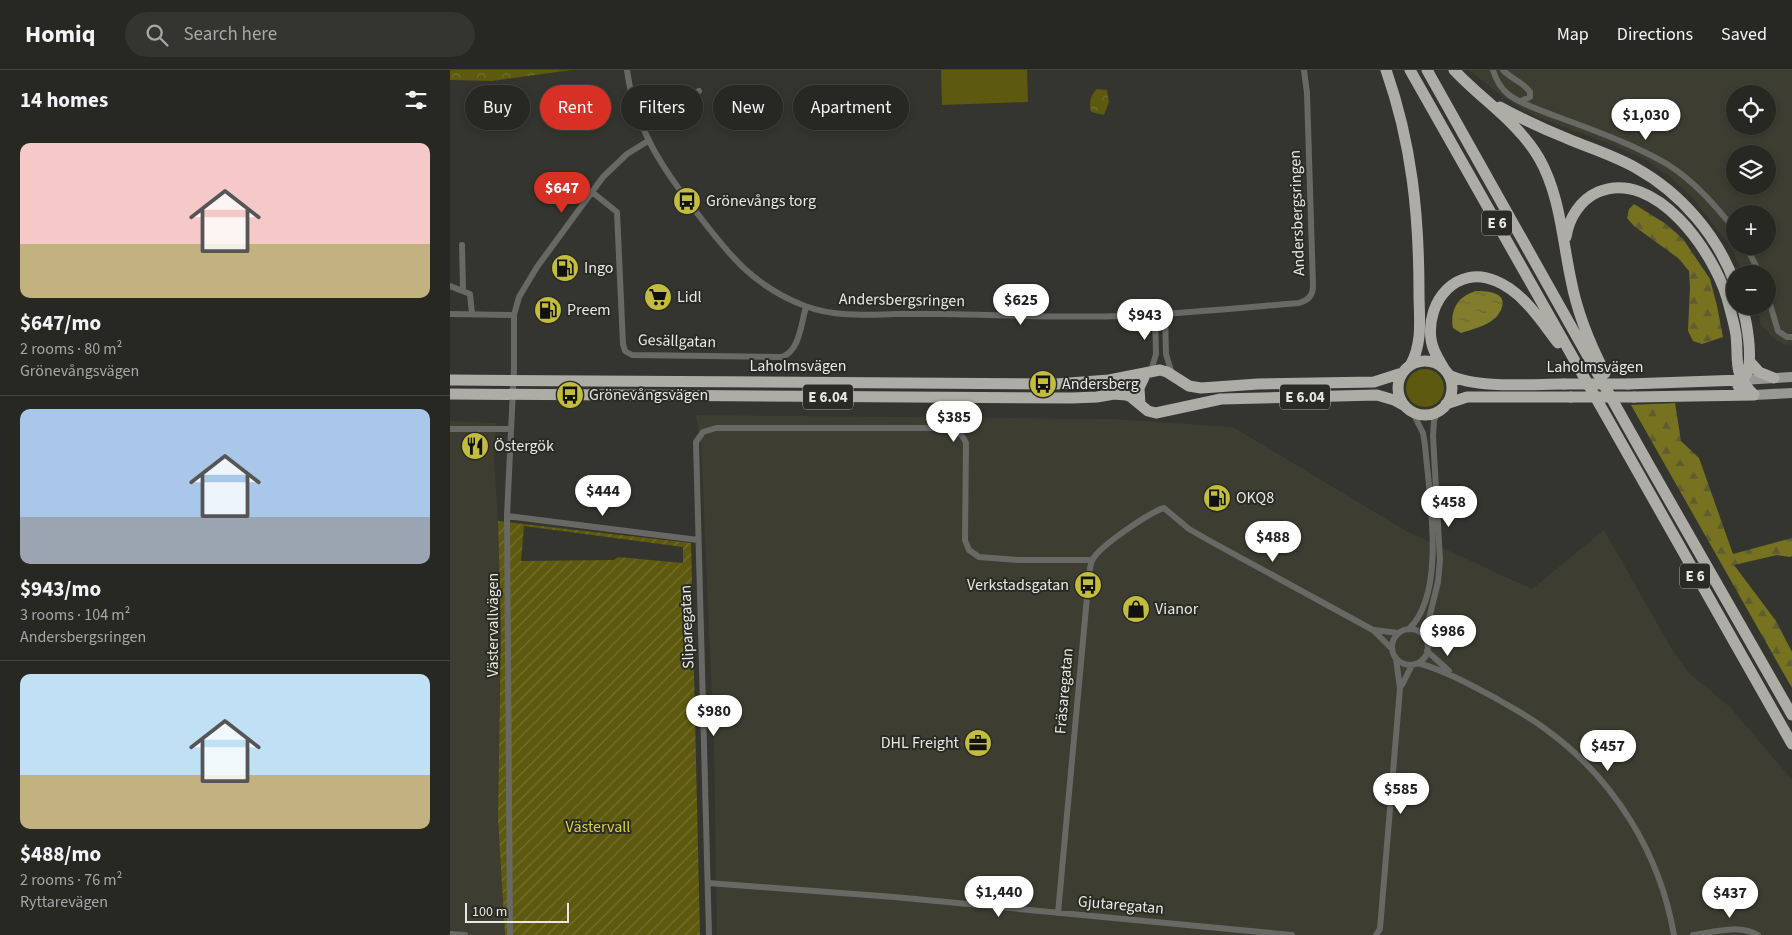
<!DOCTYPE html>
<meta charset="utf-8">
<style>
:root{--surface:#282823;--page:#343430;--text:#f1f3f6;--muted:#a5a6a6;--line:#444441;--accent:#d93025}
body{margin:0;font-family:"Source Sans 3",sans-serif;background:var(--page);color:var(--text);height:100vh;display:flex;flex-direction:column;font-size:19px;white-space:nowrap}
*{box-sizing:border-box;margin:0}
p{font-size:16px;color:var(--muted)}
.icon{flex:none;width:28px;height:28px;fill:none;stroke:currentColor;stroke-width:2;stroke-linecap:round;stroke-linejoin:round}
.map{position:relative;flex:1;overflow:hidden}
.drawer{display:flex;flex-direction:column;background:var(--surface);width:450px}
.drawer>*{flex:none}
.banner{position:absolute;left:15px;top:15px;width:475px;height:45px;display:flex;gap:10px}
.fabs{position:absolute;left:1276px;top:15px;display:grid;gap:10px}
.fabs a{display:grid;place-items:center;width:50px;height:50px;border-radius:50%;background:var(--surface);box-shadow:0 2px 8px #0003,0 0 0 1px var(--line);font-size:25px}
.scale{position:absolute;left:15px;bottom:12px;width:104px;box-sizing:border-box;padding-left:5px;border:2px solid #e7e7e3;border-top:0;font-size:14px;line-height:18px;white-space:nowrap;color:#e7e7e3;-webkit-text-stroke:4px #2b2b25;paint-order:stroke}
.price{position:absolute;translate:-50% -42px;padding:0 11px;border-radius:18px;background:#fff;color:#222;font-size:16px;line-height:32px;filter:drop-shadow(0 1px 2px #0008)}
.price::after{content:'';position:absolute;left:50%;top:30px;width:15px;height:11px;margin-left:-8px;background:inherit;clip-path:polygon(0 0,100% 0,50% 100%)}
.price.active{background:var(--accent);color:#fff}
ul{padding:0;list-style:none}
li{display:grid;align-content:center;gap:10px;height:265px;padding:0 20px}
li+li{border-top:1px solid var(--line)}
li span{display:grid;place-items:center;height:155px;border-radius:10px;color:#555}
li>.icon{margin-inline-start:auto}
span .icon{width:90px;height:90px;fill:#fffc;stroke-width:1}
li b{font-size:21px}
h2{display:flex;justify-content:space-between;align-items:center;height:60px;padding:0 20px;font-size:21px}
.pill{padding:0 18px;border-radius:22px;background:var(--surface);box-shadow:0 2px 8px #0003,0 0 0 1px var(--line);font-size:18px;line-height:45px}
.pill.active{background:var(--accent);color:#fff}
header{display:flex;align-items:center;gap:30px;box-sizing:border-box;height:70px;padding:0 25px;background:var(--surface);border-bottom:1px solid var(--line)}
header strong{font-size:24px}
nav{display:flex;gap:28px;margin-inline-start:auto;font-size:18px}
.search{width:350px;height:45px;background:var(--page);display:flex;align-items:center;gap:12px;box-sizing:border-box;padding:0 18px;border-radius:28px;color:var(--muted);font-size:19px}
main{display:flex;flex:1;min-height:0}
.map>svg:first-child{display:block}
</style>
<header>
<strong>Homiq</strong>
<div class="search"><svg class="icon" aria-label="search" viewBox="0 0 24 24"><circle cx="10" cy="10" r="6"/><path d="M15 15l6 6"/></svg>Search here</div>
<nav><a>Map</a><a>Directions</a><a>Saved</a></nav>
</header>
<main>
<section class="drawer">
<h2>14 homes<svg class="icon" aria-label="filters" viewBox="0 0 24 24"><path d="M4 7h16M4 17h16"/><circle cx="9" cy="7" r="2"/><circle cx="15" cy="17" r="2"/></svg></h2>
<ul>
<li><span style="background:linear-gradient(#f6c9c9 65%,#c2b280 0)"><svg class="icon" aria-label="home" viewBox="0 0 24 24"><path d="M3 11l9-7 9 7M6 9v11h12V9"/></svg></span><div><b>$647/mo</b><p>2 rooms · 80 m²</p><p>Grönevångsvägen</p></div></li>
<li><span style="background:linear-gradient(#a9c7e8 70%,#9aa5b1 0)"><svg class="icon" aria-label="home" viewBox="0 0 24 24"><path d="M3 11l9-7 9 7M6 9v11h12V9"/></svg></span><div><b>$943/mo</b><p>3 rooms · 104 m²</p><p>Andersbergsringen</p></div></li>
<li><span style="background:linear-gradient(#bfe0f5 65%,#c2b280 0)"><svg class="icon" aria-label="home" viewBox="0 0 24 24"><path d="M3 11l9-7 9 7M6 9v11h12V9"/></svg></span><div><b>$488/mo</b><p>2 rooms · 76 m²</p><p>Ryttarevägen</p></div></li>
</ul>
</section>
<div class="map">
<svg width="1342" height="865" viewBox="0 0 1342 865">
<defs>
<pattern id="forest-firs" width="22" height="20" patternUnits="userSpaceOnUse" patternTransform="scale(1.25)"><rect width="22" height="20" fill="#76721f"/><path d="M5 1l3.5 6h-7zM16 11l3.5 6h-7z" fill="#5e5c32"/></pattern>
<pattern id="park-crowns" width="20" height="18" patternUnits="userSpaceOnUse" patternTransform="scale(1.25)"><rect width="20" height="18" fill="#5d590e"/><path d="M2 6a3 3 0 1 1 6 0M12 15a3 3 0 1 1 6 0" fill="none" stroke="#747131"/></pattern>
<pattern id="garden-furrows" width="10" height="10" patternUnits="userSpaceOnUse" patternTransform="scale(1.25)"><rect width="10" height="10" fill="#5d590e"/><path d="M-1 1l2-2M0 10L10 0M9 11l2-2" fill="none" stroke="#747131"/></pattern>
<pattern id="water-ripples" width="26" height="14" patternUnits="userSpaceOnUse" patternTransform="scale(1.25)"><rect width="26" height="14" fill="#817d2d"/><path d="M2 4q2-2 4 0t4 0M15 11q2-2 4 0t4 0" fill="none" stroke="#696736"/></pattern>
</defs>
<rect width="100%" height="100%" fill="#35352f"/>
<path fill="#3d3d31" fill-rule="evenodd" d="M1019 0H1342V274L1336 275 1324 269 1311 255 1306 236H1318V204H1294L1281 177 1243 128 1218 105 1194 89 1163 75 1085 46 1053 27ZM1285 24H1318V56H1285ZM1285 84H1318V116H1285ZM1285 144H1318V176H1285Z
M246 345 661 349 783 357 958 462 1082 519 1154 460 1221 578 1238 602 1280 637 1342 710V865H267L264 675 251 374Z
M0 351 46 353 44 391 48 451 51 558 48 749 55 865H0Z"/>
<path fill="#5d590e" d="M491 0H577L578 32 492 35Z
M956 318a19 19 0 1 1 38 0a19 19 0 1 1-38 0Z"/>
<path fill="url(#forest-firs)" d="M1184 134 1216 154 1233 169 1260 209 1267 236 1273 267 1252 274 1243 271 1238 261 1240 218 1239 201 1228 188 1184 156 1177 148 1179 139Z
M1225 333 1231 371 1249 388 1283 484 1342 468V486L1340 487 1327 485 1284 495 1326 551 1342 582V618L1181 335Z"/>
<path fill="url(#park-crowns)" d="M0 0H121L42 11 0 10Z
M647 19 657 20 659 32 654 45 641 42C639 32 640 26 647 19Z"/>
<path fill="url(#garden-furrows)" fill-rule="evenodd" d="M48 451 241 473 250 865H55L48 749 51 558ZM74 456 233 477V493L168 487 164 490 71 491Z"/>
<path fill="url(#water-ripples)" d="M1026 221C1037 221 1059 222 1051 240 1049 243 1047 247 1044 249 1036 256 1021 260 1011 263L1003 258C1000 240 1007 227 1026 221Z"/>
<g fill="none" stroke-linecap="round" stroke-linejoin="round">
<path stroke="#686865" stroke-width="6" d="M177 0C184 57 213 99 247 143 279 185 303 216 355 236 384 247 416 245 446 244 462 244 479 244 495 244 554 245 613 248 672 246 731 244 790 238 849 233 858 230 863 226 863 216L857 23 854 0
M1043 0C1046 10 1051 19 1059 25 1073 35 1092 41 1108 47 1145 61 1183 74 1217 94 1244 111 1265 135 1285 160
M1053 0C1061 9 1073 12 1080 22V27L1071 31
M191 53 249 21
M142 122 167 142 173 274 175 281 182 285 332 287C350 281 351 253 356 237
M12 175 13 220
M1296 176 1310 204
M0 216 20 224 22 244
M1318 227 1328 261 1337 267H1342
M0 244 64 245
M715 244 716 284 722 304
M701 301 706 284 705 245
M0 359H60
M57 446 248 470
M959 559C997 522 979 425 975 375L973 363 962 341
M942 577a18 18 0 1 1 36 0a18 18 0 1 1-36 0Z
M924 560 948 563
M976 570V561L988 512 990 490 983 366 984 351 987 342
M977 581 999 601
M968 593C996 601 1021 615 1047 629 1064 639 1082 648 1098 661 1165 710 1210 784 1224 865
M952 615 962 595
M258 813 444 827 842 865
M608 843 639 505C640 500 640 493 643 489 650 476 700 442 714 438L739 459 760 471 923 560 941 578
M0 864 15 865
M60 865 57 446 64 298V245L69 227 87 197 153 107 177 84 198 71
M259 865 246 372 253 362 266 358H497C506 361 512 363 516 373L515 470 519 480 529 487 568 490H642
M926 865 930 859 950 618 946 589
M1243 865C1264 862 1289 854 1308 865"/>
<path stroke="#999993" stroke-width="10" d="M1292 310 1342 307
M1304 325 1342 323"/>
<path stroke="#adada5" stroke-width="11" d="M936 0C962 74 969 145 969 223 969 247 973 272 961 294
M960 0 1342 674
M977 0 1199 395 1342 645
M1004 0C1032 30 1068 52 1089 88 1110 125 1112 168 1121 210 1127 242 1140 274 1155 303
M1050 37C1072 49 1093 59 1116 68 1139 78 1163 85 1186 98 1231 123 1268 166 1285 214
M1116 167C1119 148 1130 130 1148 122 1205 98 1263 181 1277 228 1280 240 1284 252 1286 265 1289 293 1282 303 1304 325
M948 318a27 27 0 1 1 54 0a27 27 0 1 1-54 0Z
M1300 292 1309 302 1324 308
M995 300C989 290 982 280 981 269 976 231 1007 194 1046 211 1073 222 1091 251 1108 273
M999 305C1027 319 1081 314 1114 314
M0 310 606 314 659 310 710 300 717 302 739 316 751 318 808 314 924 312 952 303
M1178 314 1292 310
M1288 316C1291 311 1295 307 1297 303 1303 287 1297 252 1292 236
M0 324 622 328 647 327 664 324 676 325 681 327 698 341 706 343 771 329 927 325 944 330 955 336
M1184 327 1304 325
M690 334 689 318 696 303
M996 334 1017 327H1121"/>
<path stroke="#adada5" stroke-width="11" d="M1114 314H1178
M1121 327H1184"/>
</g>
<defs>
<g id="bus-disc" transform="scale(1.4375)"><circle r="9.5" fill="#c3bd3e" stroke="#2b2b25"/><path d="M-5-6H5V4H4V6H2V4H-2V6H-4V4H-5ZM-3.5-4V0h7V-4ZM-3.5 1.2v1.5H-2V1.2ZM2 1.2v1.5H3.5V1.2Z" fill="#111"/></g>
<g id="fuel-disc" transform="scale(1.4375)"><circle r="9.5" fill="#c3bd3e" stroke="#2b2b25"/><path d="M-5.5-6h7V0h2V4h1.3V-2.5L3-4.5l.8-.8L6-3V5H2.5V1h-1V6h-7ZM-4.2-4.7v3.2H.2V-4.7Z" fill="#111"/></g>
<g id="supermarket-disc" transform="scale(1.4375)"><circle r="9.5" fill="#c3bd3e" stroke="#2b2b25"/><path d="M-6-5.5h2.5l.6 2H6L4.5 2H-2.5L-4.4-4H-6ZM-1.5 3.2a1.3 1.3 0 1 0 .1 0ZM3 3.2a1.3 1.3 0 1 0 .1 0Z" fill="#111"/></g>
<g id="restaurant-disc" transform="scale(1.4375)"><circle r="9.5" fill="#c3bd3e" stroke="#2b2b25"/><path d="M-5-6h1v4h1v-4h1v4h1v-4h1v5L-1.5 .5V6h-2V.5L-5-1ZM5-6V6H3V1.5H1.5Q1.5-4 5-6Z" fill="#111"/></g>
<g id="shop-disc" transform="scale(1.4375)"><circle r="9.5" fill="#c3bd3e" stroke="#2b2b25"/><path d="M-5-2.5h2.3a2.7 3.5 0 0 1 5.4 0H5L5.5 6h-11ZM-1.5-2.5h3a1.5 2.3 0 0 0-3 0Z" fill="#111"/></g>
<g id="office-disc" transform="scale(1.4375)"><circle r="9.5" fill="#c3bd3e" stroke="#2b2b25"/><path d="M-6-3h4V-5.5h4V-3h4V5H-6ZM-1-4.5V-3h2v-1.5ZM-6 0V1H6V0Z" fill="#111"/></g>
</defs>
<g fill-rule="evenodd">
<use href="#bus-disc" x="237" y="131"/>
<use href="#fuel-disc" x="115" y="198"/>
<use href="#supermarket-disc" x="208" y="227"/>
<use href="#fuel-disc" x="98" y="240"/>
<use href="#bus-disc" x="593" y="314"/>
<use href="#bus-disc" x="120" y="325"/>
<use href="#restaurant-disc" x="25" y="376"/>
<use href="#fuel-disc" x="767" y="428"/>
<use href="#bus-disc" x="638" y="515"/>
<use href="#shop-disc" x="686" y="539"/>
<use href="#office-disc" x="528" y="673"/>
</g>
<g text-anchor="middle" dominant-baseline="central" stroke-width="4" stroke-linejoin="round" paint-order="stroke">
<g fill="#2b2b25" stroke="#afafaa" stroke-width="1">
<rect x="1032" y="140.5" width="30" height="25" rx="4"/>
<rect x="353" y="314.5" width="50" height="25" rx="4"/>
<rect x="830" y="314.5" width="50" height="25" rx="4"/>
<rect x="1230" y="493.5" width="30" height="25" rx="4"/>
</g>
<g font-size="15" font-weight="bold" fill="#e7e7e3">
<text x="1047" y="153">E 6</text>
<text x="378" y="327">E 6.04</text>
<text x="855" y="327">E 6.04</text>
<text x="1245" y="506">E 6</text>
</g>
<g font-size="16" fill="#e7e7e3" stroke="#2b2b25" text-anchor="start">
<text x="256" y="131">Grönevångs torg</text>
<text x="134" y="198">Ingo</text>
<text x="227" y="227">Lidl</text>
<text x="117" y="240">Preem</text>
<text x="612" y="314">Andersberg</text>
<text x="139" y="325">Grönevångsvägen</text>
<text x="44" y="376">Östergök</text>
<text x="786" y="428">OKQ8</text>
<text x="619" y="515" text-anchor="end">Verkstadsgatan</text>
<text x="705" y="539">Vianor</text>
<text x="509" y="673" text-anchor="end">DHL Freight</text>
</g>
<g font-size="16" fill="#e7e7e3" stroke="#2b2b25">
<text transform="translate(847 143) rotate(-92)">Andersbergsringen</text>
<text transform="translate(452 230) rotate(1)">Andersbergsringen</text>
<text transform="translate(227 271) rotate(2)">Gesällgatan</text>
<text x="348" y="296">Laholmsvägen</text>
<text x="1145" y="297">Laholmsvägen</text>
<text transform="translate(43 555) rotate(-90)">Västervallvägen</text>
<text transform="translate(237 557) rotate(-92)">Sliparegatan</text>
<text transform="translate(614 621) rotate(-85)">Fräsaregatan</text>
<text transform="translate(671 835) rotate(5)">Gjutaregatan</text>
</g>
<g font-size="16" fill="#d9d245" stroke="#2b2b25">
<text x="148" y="757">Västervall</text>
</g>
</g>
</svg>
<div class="fabs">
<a><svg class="icon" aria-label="locate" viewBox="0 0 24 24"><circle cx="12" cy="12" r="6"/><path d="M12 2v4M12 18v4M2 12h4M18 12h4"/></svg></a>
<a><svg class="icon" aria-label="layers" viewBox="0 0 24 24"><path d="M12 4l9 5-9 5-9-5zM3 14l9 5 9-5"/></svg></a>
<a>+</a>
<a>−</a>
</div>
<div class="scale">100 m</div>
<b class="price" style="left:1196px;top:71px">$1,030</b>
<b class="price active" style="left:112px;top:144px">$647</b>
<b class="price" style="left:571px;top:256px">$625</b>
<b class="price" style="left:695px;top:271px">$943</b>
<b class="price" style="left:504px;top:373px">$385</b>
<b class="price" style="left:153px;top:447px">$444</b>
<b class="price" style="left:999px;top:458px">$458</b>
<b class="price" style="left:823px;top:493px">$488</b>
<b class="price" style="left:998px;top:587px">$986</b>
<b class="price" style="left:264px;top:667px">$980</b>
<b class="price" style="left:1158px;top:702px">$457</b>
<b class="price" style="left:951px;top:745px">$585</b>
<b class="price" style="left:549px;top:848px">$1,440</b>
<b class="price" style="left:1280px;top:849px">$437</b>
<div class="banner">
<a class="pill">Buy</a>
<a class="pill active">Rent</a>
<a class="pill">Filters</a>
<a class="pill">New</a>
<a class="pill">Apartment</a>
</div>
</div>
</main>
